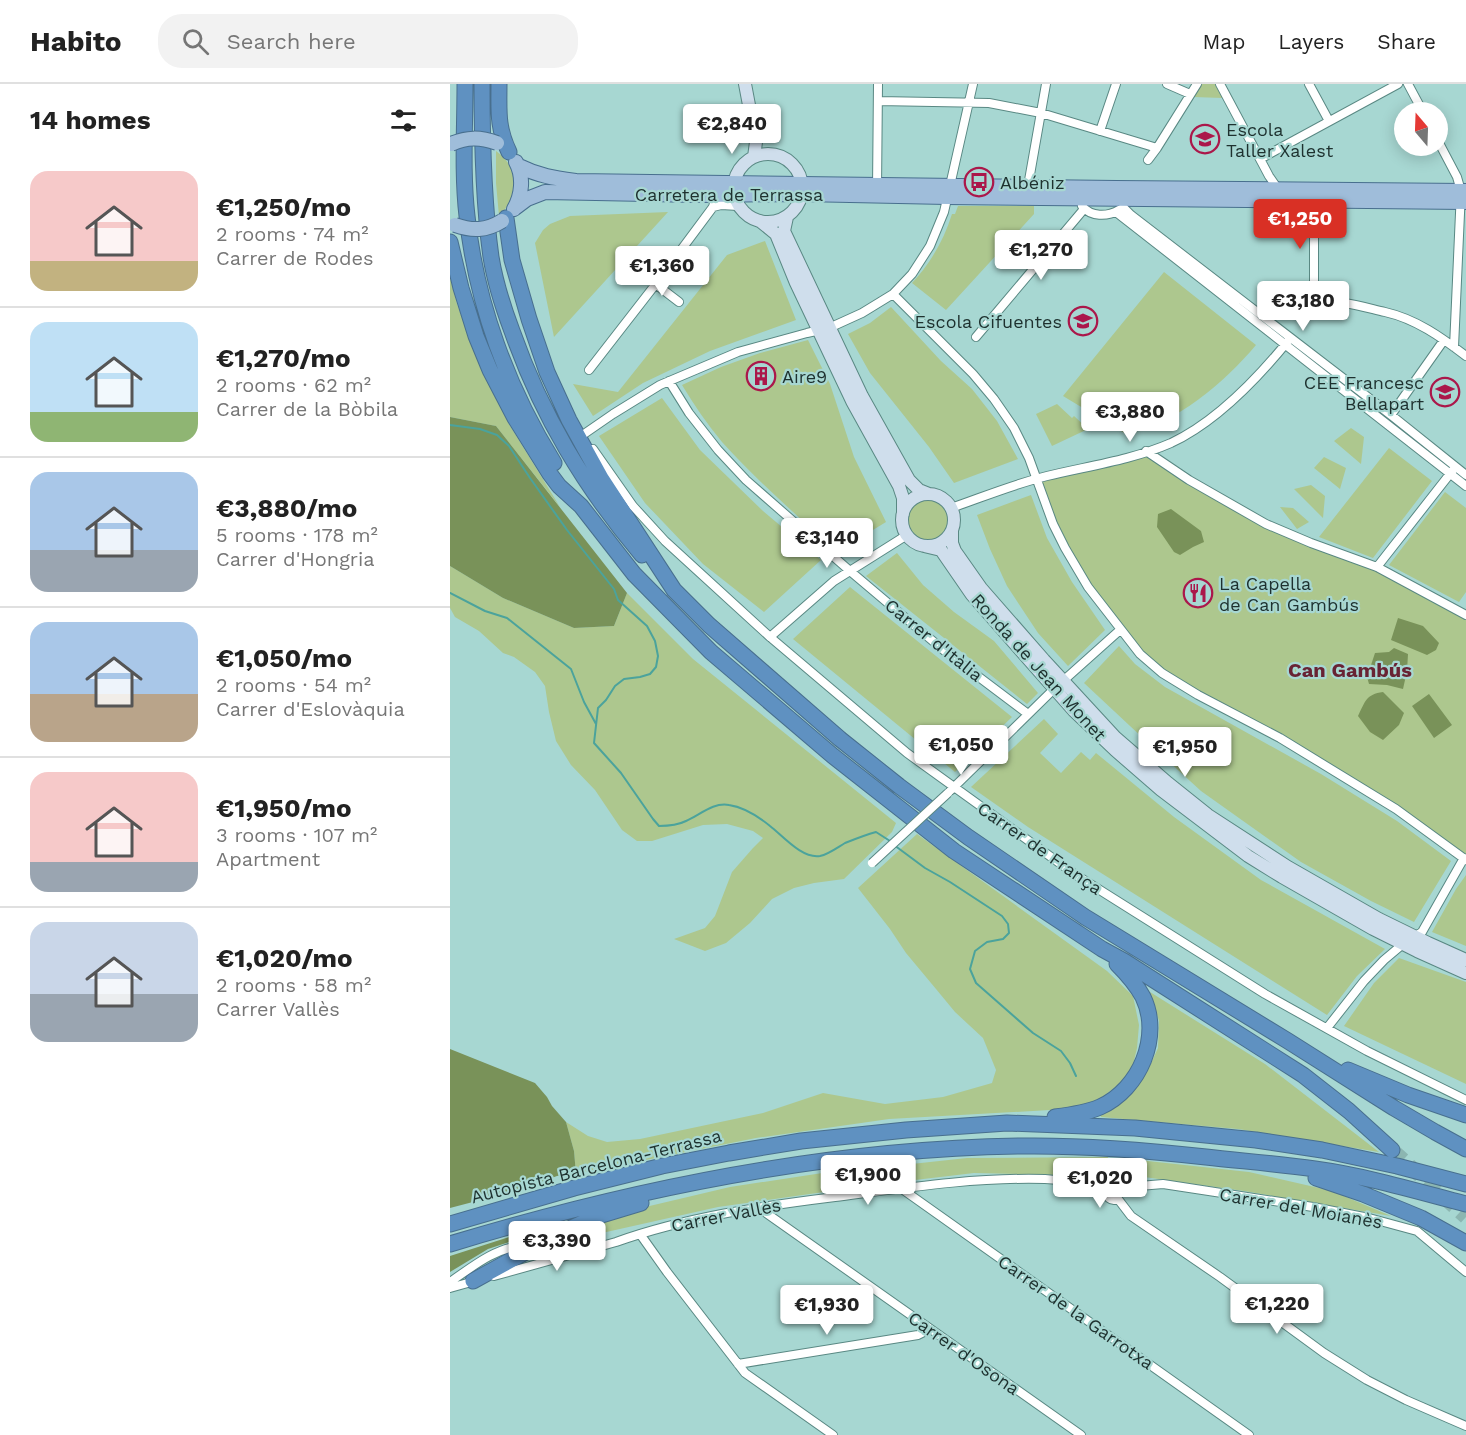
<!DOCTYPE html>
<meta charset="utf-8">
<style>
:root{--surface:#fff;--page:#f2f2f2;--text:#222;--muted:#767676;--line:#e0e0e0;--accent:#d93025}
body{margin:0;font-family:"Work Sans",sans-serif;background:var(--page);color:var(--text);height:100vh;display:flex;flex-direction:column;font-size:22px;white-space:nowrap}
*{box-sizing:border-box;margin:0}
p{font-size:20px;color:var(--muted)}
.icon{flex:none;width:33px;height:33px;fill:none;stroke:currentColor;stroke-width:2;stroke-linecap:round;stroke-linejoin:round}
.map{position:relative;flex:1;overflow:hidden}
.sheet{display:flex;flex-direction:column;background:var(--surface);width:450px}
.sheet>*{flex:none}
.needle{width:39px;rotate:341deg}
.controls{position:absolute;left:944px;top:18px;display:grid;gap:12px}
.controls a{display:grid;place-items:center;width:54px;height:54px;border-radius:50%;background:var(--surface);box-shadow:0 3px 15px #0003;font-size:30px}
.price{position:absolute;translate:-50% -51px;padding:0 14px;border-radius:6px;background:#fff;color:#222;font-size:20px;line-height:39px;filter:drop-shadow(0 2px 3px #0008)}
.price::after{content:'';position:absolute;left:50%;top:36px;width:18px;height:14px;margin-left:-9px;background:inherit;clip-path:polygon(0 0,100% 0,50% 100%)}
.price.active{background:var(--accent);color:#fff}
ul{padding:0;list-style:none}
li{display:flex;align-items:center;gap:18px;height:150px;padding:0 30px}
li+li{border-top:2px solid var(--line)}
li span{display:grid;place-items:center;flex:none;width:168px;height:120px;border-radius:18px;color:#555}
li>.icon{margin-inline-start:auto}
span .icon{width:72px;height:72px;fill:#fffc;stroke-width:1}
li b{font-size:26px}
h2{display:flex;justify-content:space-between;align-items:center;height:72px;padding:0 30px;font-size:26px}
header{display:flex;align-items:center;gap:36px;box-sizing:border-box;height:84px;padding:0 30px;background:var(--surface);border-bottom:2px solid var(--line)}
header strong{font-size:28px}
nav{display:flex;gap:33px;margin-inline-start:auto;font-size:21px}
.search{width:420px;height:54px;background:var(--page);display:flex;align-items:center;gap:15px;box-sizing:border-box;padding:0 21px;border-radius:24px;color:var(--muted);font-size:22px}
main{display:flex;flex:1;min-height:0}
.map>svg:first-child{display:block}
</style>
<header>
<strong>Habito</strong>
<div class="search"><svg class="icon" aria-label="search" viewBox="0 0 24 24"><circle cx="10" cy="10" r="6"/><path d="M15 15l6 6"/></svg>Search here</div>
<nav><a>Map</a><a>Layers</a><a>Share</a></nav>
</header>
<main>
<section class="sheet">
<h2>14 homes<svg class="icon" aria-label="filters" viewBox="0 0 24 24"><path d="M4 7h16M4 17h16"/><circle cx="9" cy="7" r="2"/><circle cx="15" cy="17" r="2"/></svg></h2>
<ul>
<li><span style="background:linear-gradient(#f6c9c9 75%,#c2b280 0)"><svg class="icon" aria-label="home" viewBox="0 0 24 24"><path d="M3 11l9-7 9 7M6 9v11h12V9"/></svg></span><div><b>€1,250/mo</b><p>2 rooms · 74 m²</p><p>Carrer de Rodes</p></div></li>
<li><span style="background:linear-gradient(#bfe0f5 75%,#8fb573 0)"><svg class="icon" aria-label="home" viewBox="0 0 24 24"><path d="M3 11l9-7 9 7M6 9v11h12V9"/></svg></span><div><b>€1,270/mo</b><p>2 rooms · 62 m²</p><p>Carrer de la Bòbila</p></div></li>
<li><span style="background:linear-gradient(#a9c7e8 65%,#9aa5b1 0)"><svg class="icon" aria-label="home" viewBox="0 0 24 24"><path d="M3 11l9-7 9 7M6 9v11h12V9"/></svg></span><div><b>€3,880/mo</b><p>5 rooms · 178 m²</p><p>Carrer d'Hongria</p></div></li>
<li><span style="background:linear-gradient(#a9c7e8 60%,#b9a48a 0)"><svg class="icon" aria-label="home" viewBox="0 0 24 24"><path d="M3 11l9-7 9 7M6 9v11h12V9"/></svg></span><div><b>€1,050/mo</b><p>2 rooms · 54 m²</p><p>Carrer d'Eslovàquia</p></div></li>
<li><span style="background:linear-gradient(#f6c9c9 75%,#9aa5b1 0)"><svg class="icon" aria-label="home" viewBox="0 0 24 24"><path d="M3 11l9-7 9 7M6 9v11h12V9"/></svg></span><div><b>€1,950/mo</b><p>3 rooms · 107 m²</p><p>Apartment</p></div></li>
<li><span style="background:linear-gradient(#c9d6e8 60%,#9aa5b1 0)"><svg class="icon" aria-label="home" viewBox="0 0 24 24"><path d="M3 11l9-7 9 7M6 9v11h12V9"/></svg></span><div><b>€1,020/mo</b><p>2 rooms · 58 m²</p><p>Carrer Vallès</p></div></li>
</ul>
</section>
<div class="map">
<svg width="1016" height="1351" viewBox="0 0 1016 1351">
<rect width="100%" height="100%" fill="#a7d7d2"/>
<path fill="#adc78e" d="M752 0H765L773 14 743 13Z
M46 67C70 84 70 111 49 132L46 99Z
M508 122H584V130L496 226 462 199C480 180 494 156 502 130H505Z
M218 128 104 253 85 159 93 146 100 140 120 132Z
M315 157 346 236 260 267 193 299 143 332 123 300 168 308 277 171Z
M714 188 806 261C774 299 726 340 676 350L613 312Z
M0 193 7 220 30 282 59 340 110 423 46 342 0 333Z
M441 223 491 277 522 305 547 337 568 375 504 399 479 363 420 289 398 250 420 239Z
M358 256 380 300 404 373 436 438 387 468C349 433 306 396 272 358 257 340 244 321 232 301L271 283 310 269Z
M212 314 250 366 313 427 371 476 314 528 253 480 195 419 149 352Z
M607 320 622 334 624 332 638 345 602 362 586 330Z
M901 344 914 353 911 380 884 357Z
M939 364 982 397 923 474 869 453Z
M696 367 779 420 927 483 1016 531V776L946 725 748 611 690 570 638 503 586 395Z
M874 373 896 384 890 405 864 384Z
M861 401 875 412 873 434 844 405Z
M995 408 1016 424V508L1009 518 939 481Z
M581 411 597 454 622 498 655 546 618 582 588 549 557 502 540 465 527 431Z
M455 436a23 23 0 1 1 46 0a23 23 0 1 1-46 0Z
M830 423 843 424 859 438 847 445Z
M447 469 473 501 504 528 544 557 588 609 577 620 416 492Z
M0 482 53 514 124 544 164 542 177 509 243 575 446 739 442 748 394 795 364 799 344 804 322 815 300 839 276 859 255 867 224 855 255 844 265 832 282 788 303 764 313 754 303 747 277 740 253 741 202 757H187L172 746 145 706 121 681 106 657 99 628 95 602 85 588 64 573 53 569 29 547 5 533 0 524Z
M400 503 562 633 505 688 343 555Z
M669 562 685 580 715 603 871 690 947 737 1001 777 964 838 921 817 851 778 751 707 695 656 634 599Z
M594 635 608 650 590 669 611 689 631 668 640 676 646 669 724 733 811 796 935 865 907 892 877 931 578 743 521 703Z
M467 750 657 887 683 912 689 941 687 964 682 985 668 1001 651 1014 632 1022 600 1026 439 1035 306 1054 126 1090 124 1067 116 1038 138 1052 157 1058 190 1055 313 1029 373 1009 435 1020 493 1013 542 999 546 986 533 954 505 928 486 905 456 869 440 845 408 804Z
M1016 791V862L982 848 1006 805Z
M949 874 1016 898V1000L894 942 924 899Z
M700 908 815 980 929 1068 788 1045 651 1033 649 1028 679 1013 697 988 708 964 709 937Z
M658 1073 655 1092 524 1089 431 1100 268 1123 143 1151 104 1156 153 1133 280 1103 392 1086 434 1083 517 1074Z
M670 1074 799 1088 882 1107 941 1132 794 1107 687 1092Z"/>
<path fill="#799259" d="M0 333 46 342 177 509 164 542 124 544 53 514 0 482Z
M721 425 751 447 754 458 743 463 730 471 724 468 707 443 708 430Z
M948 534 973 542 989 559 986 566 977 571 941 556Z
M944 564 958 570 957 587 953 605 937 601 919 600 917 593 925 569 939 568Z
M933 608 954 629 949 641 933 656 920 648 908 632C915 618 916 610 933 608Z
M979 610 1002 641 984 654 962 622Z
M0 965 85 999 97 1013 102 1022 116 1038 124 1067 126 1090 107 1092 69 1106 0 1124Z
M87 1144 77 1152 38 1165 0 1188V1172Z"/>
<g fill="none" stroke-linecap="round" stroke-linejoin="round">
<path stroke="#4ba39c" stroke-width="2" d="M0 341 30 345 47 351 59 362 80 394 117 446 164 505 168 516 197 542 205 557 208 572 206 583 200 590 190 593 174 595 165 602 156 616 148 624 144 659 171 689 203 735 209 742C219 742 228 741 236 737 250 731 263 718 279 721 293 723 309 733 320 742 333 752 352 775 370 772 379 770 388 763 395 759 405 755 415 751 426 748L440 757
M0 509 35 527 57 534 121 585 134 618 146 640
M444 761 475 784 500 798 552 832 558 840 559 849 553 855 537 858 525 867 520 885 526 899 583 949 611 967 620 979 626 992"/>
<path stroke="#8cb6b1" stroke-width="15" stroke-dasharray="15 8" stroke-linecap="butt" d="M942 1066 1016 1133"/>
<g stroke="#598883" stroke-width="10">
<path id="street" d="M717 0 740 10
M770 0 819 92 828 105
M859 0 879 37
M958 0 973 28
M428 17 539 19 591 29 707 64
M650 47 666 0
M987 55 1007 93 1011 107 1004 263
M810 75 948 0
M698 76 707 64 747 0
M578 102 596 0
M427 105 428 0
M864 117V213C875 221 882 218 895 219 908 221 922 225 935 228 966 235 991 253 1016 272
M632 122C641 133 657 133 669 126
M263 123 271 121 288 122
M673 123 681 131 941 331 1016 391
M666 128 1016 402
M182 182 229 218
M443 210 523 290 544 315 564 344 579 374 603 440 615 464 638 503 690 570 712 589 748 611 830 654 946 725 1016 776
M526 253 634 125
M139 286 205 201 263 123 266 111
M219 297 239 329 268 366 296 396 400 487 497 569 578 630
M941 331 994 256
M134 350 163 330 210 301 288 268 357 249 379 244 412 229 443 210 462 190 480 162 494 128 523 0
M143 365 183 422 215 457 320 553 457 669 626 791 815 910 917 967 1016 1016
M696 367 739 396 816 440 861 459 927 483 1016 531
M501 424C533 413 564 400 597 392 638 382 682 376 721 359 766 338 807 295 838 257
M927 483 1003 386
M320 553 384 497 457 451
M500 707 604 605 670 546
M877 944 914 897 934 876 953 860 972 848 1014 774
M452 1105 799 1351
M656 1105C655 1113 661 1118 668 1115
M656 1105C660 1098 667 1098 672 1105
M672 1105 678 1103 713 1100 863 1123 919 1134 967 1147 1016 1188
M668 1115 681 1132 770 1193 874 1269 917 1296 956 1316 1016 1342
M309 1124 631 1351
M190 1150 217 1188 295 1289 383 1351
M44 1192 166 1158C236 1133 312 1122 385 1113 454 1104 525 1093 595 1095 613 1096 631 1100 649 1103L656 1105
M0 1198C21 1184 43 1165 70 1162 95 1160 119 1164 145 1159
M0 1204 25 1197
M288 1280 468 1251 474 1248 477 1244"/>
</g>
<g stroke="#598883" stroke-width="14">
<path id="secondary" d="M295 0 306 58 304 73
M284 104a34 34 0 1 1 68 0a34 34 0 1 1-68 0Z
M337 133 334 147 412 312 459 396 469 406 479 410
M310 137 326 150 346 199 402 317 449 402 453 414V430
M452 436a26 26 0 1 1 52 0a26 26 0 1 1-52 0Z
M502 447V459L505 467 531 504 594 576 665 653 718 699 758 731 838 783 929 835 978 859 1016 876
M474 462 491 466 522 511 624 627 665 666 711 706 798 772 832 793 923 845 967 867 1016 889"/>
</g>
<g stroke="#486f8e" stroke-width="16">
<path id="primary" d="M69 82C89 92 104 94 126 97L666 104 1016 107
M65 124 77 115 95 108 248 111 352 110 497 113 1016 118
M64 125C72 111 74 93 66 78"/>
</g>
<g stroke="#486f8e" stroke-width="17">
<path id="highway" d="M15 0C15 44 12 89 17 132 26 219 58 305 104 379
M32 0C32 57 33 116 41 173 45 198 53 223 62 247 92 332 134 402 192 471
M49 0C49 27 47 43 59 68
M56 134 62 176 79 235 97 288 119 336 151 394 224 506 259 541 390 655 449 702 518 753 635 833 838 957 944 1024 985 1048 1016 1065
M0 158 11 204 26 252 40 286 65 334 100 390 109 402 131 422 184 490 261 568 383 672 504 767 652 865 674 877 853 991 899 1027 942 1066
M898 986 958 1011 1016 1031
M605 1033C621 1031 636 1029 650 1023 690 1005 712 952 693 913 686 900 677 890 667 880
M866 1094 913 1110 971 1134 1016 1159
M0 1140 124 1104 212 1082 279 1069 351 1057 456 1046 557 1039 685 1044 806 1056 872 1066 947 1082 1016 1100
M0 1160C185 1104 377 1065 570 1062 633 1061 694 1066 756 1073 792 1077 829 1080 865 1085 916 1092 966 1107 1016 1120
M23 1197 112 1148 148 1132 191 1119"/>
</g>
<use href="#street" stroke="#fff" stroke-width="8"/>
<use href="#secondary" stroke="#cfdeec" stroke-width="12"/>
<use href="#primary" stroke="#9fbdda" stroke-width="14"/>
<use href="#highway" stroke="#5f91c1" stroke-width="15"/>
<g stroke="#598883" stroke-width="10" stroke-linecap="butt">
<path id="street-bridge" d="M422 779 498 709"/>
</g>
<g stroke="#486f8e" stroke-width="16" stroke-linecap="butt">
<path id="primary-bridge" d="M1 60C17 53 30 53 47 59
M5 141C22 147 36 147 52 137"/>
</g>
<use href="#street-bridge" stroke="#fff" stroke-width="8"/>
<use href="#primary-bridge" stroke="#9fbdda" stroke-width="14"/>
</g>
<defs>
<g id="school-ring" transform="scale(1.5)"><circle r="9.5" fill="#a7d7d2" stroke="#ab174a" stroke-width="1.5"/><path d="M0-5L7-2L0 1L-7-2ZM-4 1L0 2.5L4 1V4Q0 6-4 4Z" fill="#ab174a"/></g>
<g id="bus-ring" transform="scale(1.5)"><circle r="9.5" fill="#a7d7d2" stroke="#ab174a" stroke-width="1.5"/><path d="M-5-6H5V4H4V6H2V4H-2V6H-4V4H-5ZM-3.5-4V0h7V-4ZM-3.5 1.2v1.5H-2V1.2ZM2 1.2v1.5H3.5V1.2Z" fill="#ab174a"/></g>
<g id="building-ring" transform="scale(1.5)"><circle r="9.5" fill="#a7d7d2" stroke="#ab174a" stroke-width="1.5"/><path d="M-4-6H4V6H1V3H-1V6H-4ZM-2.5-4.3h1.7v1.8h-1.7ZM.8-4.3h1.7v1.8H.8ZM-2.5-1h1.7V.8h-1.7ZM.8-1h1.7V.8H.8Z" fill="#ab174a"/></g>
<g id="restaurant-ring" transform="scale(1.5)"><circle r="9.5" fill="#a7d7d2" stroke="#ab174a" stroke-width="1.5"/><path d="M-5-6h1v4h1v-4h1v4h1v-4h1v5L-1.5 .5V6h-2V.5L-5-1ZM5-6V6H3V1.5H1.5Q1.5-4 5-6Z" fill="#ab174a"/></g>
</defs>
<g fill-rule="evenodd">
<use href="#school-ring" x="755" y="55"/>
<use href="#bus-ring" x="529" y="98"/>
<use href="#school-ring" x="633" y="237"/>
<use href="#building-ring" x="311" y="292"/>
<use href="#school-ring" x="995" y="308"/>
<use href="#restaurant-ring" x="748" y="509"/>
</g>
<g text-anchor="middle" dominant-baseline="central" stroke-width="4.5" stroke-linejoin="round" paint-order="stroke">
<g font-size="18" fill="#1e312f" stroke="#a7d7d2" text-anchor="start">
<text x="776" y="45">Escola<tspan x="776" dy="21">Taller Xalest</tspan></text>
<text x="550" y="98">Albéniz</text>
<text x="612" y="237" text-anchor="end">Escola Cifuentes</text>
<text x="332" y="292">Aire9</text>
<text x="974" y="298" text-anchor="end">CEE Francesc<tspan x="974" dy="21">Bellapart</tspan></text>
<text x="769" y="499">La Capella<tspan x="769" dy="21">de Can Gambús</tspan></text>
</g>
<g font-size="18" fill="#1e312f" stroke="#a7d7d2">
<text x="279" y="110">Carretera de Terrassa</text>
<text transform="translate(484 556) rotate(39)">Carrer d'Itàlia</text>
<text transform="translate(589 583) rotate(48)">Ronda de Jean Monet</text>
<text transform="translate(590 764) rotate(35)">Carrer de França</text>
<text transform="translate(146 1082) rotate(-14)">Autopista Barcelona-Terrassa</text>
<text transform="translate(851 1124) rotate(10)">Carrer del Moianès</text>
<text transform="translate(276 1131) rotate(-11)">Carrer Vallès</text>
<text transform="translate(626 1228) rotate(35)">Carrer de la Garrotxa</text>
<text transform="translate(514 1269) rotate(35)">Carrer d'Osona</text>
</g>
<g font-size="20" font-weight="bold" fill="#682334" stroke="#a7d7d2">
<text x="900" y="586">Can Gambús</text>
</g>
</g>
</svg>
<div class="controls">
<a><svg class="needle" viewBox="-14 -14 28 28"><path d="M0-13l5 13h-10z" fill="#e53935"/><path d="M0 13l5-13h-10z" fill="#767676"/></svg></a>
</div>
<b class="price" style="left:282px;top:71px">€2,840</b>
<b class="price active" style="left:850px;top:166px">€1,250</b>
<b class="price" style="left:591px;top:197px">€1,270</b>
<b class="price" style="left:212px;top:213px">€1,360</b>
<b class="price" style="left:853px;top:248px">€3,180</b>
<b class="price" style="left:680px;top:359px">€3,880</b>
<b class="price" style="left:377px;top:485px">€3,140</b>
<b class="price" style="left:511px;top:692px">€1,050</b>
<b class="price" style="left:735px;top:694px">€1,950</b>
<b class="price" style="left:418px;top:1122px">€1,900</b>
<b class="price" style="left:650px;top:1125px">€1,020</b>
<b class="price" style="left:107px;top:1188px">€3,390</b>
<b class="price" style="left:827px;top:1251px">€1,220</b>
<b class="price" style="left:377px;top:1252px">€1,930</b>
</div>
</main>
